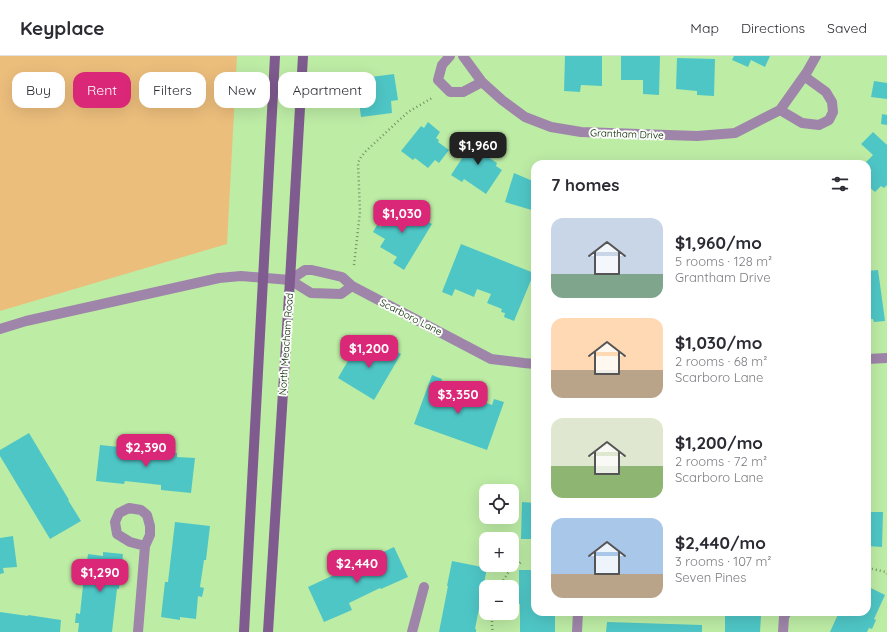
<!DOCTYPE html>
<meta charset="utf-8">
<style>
:root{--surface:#fff;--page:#f7f7f7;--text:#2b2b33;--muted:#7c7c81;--line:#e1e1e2;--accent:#db2777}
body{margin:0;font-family:Quicksand,sans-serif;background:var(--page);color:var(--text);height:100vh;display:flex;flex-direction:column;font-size:15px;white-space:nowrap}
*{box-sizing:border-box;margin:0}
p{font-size:13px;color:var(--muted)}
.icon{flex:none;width:22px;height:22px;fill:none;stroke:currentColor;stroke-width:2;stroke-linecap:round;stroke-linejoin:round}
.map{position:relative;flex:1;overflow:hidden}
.sheet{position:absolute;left:531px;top:104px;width:340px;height:456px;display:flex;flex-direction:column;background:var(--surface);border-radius:12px;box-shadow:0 4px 16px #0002}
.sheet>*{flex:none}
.banner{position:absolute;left:12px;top:16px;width:380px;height:36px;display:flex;gap:8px}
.fabs{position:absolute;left:479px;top:428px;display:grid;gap:8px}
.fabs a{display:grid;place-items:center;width:40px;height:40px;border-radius:8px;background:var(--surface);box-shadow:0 4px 16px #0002;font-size:20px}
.price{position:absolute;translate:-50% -34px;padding:0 9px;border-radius:8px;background:var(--accent);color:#fff;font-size:13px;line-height:26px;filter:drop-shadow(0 1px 2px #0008)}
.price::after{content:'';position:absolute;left:50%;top:24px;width:12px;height:9px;margin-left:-6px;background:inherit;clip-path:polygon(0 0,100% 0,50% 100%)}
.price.selected{background:#222;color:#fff}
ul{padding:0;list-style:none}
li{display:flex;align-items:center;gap:12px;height:100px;padding:0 20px}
li span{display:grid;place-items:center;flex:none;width:112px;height:80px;border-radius:12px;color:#555}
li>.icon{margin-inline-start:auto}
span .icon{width:48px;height:48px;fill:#fffc;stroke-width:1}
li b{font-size:17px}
h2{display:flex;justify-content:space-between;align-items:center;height:48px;padding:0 20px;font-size:17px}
.tag{padding:0 14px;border-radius:12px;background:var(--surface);box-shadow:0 4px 16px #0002;font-size:14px;line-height:36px}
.tag.selected{background:var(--accent);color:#fff}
header{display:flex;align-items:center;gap:24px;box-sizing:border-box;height:56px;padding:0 20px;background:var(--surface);border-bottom:1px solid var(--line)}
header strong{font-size:19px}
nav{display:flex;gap:22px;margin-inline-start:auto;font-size:14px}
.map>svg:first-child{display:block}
</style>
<header>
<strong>Keyplace</strong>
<nav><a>Map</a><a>Directions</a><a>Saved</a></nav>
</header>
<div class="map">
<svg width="887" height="576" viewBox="0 0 887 576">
<rect width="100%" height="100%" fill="#bdeca5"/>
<path fill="#ecbe7c" d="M0 0H237L227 188 0 255Z"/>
<path fill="#4fc6c6" d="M565 0H602V30L581 29 580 36 564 35Z
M621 0H660L659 39 643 38V24H621Z
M734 0H770L765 11 751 4 748 11 732 4Z
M677 2 715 3 714 40 697 39V35L676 33Z
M394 18 398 44 391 45 392 57 361 61 356 23Z
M874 25 887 27V43L871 41Z
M882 58 887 59V69L881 68Z
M428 66 440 76 436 82 439 84 438 86 449 94 439 107 435 104 428 112 415 102 413 104 401 95 421 70 424 72Z
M873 76 887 89V129L884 132 881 130 875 136 867 129V108H864L873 99 861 88Z
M478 78 491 86 483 98 497 107 496 110 502 114 486 138 464 123 462 126 451 119Z
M514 117 535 126V155L505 146Z
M396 146 432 168 404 214 393 207 397 201 380 191 385 183 373 176 377 169 381 171Z
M461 188 534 217 514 265 504 261 505 257 501 256 502 253 487 247 491 238 477 233 474 241 455 233 452 240 442 236Z
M878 214 885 265 874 266 873 263H869L868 261H867V215Z
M369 288 386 298 390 292 401 298 374 344 338 322 352 298 348 296 353 289 365 296Z
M432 319 442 323 441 327 445 328 444 331 459 336 456 345 470 350 473 342 492 349 494 343 504 346 487 394 414 368Z
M29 377 69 444H68L81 465 50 483 0 400V394Z
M100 389 177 397V401L195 402 191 437 161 434V429L125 425 124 428 96 425Z
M522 446 535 447V483H521Z
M867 456H883L882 491 867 490Z
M175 466 210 470 206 504H204L200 531 204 532 202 541 198 540 196 563 180 561V564L161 561 165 526H168Z
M13 480 17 511 3 512 4 517 0 518V482Z
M394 491 408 521 381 533 380 532 349 547 352 554 324 566 308 531Z
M103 496 123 498 119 533H117L112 576H78L79 567H75L76 557 80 558 84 520H85L88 498 103 500Z
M452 505 487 512 475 573H476V576H439L448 530H447Z
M519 514H535V556H555V576H520V548H516V538H519Z
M867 530 885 539 874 563 876 564 872 573 869 572 867 576H830L839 556H867Z
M0 556 28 560V559L61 564 60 576H0Z
M725 559 761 560 760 576H725Z
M607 566 702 569V576H606Z"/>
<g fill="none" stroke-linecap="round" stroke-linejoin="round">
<path stroke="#729462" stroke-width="2.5" stroke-dasharray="1 3" stroke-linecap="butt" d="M354 209 360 156 358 107 361 101 366 95 408 56 432 42
M868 512 886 516 887 518
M499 531 508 517 521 506
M734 556H737
M492 557V571L493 576"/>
<path stroke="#9e85a9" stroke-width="10" d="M450 0 442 9 438 24 450 36H463L482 26
M463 0 482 26 502 44 525 61 551 71 581 76 697 80 735 77 780 54 807 16 816 0
M780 54 802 67 819 69 829 64 833 56 832 46 826 36 804 20
M290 224 305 214H312L342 221 352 230 491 303 524 307 535 308
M0 273 26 265 219 222 241 220 290 224 311 237 341 238 352 230
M867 303 887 302
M138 576 145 490 150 479V470L147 459 141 454 129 452 119 457 115 466 117 478 130 486 145 490
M412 576 424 531
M577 576 578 556
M783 576 784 561 787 556"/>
<path stroke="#7f5b8f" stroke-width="10" d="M244 576 275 0
M268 576 290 224 303 0"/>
</g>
<g text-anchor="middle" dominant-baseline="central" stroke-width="4" stroke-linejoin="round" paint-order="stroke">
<g font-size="10" fill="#051400" stroke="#f9fef7">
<text transform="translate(627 78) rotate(2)">Grantham Drive</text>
<text transform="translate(411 261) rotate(27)">Scarboro Lane</text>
<text transform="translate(286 288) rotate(-86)">North Meacham Road</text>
</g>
</g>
</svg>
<div class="fabs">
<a><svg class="icon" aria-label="locate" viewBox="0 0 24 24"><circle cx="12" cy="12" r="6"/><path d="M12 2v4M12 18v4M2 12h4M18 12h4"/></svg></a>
<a>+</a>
<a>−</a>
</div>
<b class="price selected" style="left:478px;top:110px">$1,960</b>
<b class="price" style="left:402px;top:178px">$1,030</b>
<b class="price" style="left:369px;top:313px">$1,200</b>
<b class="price" style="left:458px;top:359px">$3,350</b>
<b class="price" style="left:146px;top:412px">$2,390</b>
<b class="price" style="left:357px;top:528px">$2,440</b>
<b class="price" style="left:100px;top:537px">$1,290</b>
<div class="banner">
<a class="tag">Buy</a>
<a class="tag selected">Rent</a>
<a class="tag">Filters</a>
<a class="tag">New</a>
<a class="tag">Apartment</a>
</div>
<section class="sheet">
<h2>7 homes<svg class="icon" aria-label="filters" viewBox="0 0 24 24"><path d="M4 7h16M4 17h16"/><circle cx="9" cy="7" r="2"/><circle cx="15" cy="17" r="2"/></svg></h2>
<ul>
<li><span style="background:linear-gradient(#c9d6e8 70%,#7fa58c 0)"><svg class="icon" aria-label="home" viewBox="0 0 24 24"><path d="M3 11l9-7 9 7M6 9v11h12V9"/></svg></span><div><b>$1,960/mo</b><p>5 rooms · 128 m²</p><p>Grantham Drive</p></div></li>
<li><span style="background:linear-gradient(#ffd9b3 65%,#b9a48a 0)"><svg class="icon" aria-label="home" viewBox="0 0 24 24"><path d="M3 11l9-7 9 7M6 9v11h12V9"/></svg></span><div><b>$1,030/mo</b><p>2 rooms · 68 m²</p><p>Scarboro Lane</p></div></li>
<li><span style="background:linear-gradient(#dfe7d0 60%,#8fb573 0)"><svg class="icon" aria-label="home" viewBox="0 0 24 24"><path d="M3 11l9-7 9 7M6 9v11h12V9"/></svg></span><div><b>$1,200/mo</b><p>2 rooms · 72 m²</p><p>Scarboro Lane</p></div></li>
<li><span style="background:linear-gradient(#a9c7e8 70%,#b9a48a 0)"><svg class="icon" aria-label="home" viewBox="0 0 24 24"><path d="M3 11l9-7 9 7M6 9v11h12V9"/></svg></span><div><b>$2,440/mo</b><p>3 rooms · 107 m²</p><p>Seven Pines</p></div></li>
</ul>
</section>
</div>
